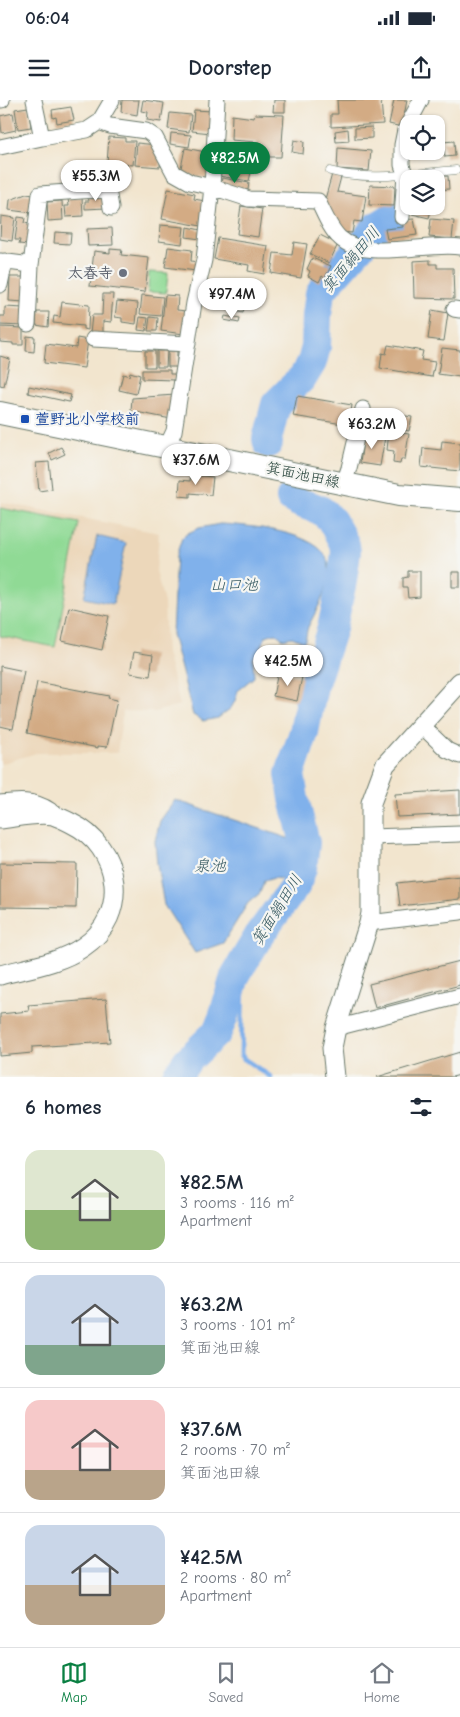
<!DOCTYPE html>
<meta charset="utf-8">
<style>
:root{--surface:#fff;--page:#f2f2f3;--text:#1f2937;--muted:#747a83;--line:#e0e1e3;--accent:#0b8043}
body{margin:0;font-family:"Comic Neue","Klee One",sans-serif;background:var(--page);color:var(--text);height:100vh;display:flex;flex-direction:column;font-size:19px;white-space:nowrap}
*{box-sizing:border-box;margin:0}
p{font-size:16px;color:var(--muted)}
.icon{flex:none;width:28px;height:28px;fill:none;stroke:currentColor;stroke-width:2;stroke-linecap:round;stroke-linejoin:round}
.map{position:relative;height:977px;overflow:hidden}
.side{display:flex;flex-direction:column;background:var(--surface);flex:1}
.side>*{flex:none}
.controls{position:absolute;left:400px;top:15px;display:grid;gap:10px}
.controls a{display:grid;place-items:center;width:45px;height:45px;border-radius:10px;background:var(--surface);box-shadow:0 1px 4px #0004;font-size:25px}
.price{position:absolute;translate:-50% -42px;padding:0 11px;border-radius:18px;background:#fff;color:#222;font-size:16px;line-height:32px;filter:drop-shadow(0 1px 2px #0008)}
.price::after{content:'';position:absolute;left:50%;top:30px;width:15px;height:11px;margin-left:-8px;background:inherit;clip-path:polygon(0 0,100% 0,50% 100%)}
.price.active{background:var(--accent);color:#fff}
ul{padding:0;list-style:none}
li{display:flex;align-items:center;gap:15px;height:125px;padding:0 25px}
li+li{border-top:1px solid var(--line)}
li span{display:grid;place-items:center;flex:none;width:140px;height:100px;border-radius:15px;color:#555}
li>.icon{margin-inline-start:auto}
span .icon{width:60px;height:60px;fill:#fffc;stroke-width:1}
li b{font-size:21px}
h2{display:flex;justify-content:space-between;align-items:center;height:60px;padding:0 25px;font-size:21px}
.status{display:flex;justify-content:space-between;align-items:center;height:35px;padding:0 25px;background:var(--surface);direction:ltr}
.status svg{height:14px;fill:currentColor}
header{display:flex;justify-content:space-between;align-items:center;height:65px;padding:0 25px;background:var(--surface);font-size:22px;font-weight:600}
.menu{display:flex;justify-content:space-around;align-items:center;height:70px;border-top:1px solid var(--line);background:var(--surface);font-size:14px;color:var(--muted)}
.menu a{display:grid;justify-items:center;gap:2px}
.menu .active{color:var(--accent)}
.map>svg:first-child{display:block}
</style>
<div class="status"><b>06:04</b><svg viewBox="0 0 49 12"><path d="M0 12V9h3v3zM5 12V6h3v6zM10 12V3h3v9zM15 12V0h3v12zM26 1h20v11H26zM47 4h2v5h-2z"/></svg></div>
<header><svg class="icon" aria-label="menu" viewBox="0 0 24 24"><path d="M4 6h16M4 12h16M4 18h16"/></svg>Doorstep<svg class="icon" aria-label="share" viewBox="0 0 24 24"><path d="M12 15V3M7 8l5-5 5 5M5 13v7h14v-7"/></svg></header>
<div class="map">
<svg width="460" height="977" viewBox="0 0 460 977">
<rect width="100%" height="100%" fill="#f6f6f2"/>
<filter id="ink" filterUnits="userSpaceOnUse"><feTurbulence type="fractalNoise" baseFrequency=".02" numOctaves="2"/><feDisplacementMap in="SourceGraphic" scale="10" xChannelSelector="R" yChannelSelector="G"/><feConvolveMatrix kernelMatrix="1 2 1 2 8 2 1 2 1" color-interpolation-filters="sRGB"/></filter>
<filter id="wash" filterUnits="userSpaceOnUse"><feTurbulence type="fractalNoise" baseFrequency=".0096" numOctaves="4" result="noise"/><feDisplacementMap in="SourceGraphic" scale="20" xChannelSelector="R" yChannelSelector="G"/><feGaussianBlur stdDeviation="1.12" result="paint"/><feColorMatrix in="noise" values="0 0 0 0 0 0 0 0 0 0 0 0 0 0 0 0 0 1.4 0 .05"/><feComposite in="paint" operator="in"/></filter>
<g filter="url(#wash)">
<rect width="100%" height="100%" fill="#f2e5ce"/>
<path fill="#ecd7ba" d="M0 402 159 433 156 471 164 503 166 553 180 605 154 612 123 611 117 653H36L0 664Z"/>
<path fill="#90da95" stroke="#588c64" d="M149 172 168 173 166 193 148 192Z
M0 408 79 423 55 547 0 536Z"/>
<path fill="#80b1eb" stroke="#507790" d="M220 424C245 425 321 431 328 462 333 482 317 509 308 527 306 532 307 537 304 542L292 537 283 539 275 533 266 536 262 546 253 559 254 577 238 590 235 601 231 608 218 618 203 621 193 615 172 534 176 456 182 438 188 433 199 428Z
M97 436 126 443 113 504 84 498Z
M175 700 290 739 292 762 287 780 274 778 264 781 260 793 248 803 223 843 195 853 164 805 157 764 155 741 160 721Z"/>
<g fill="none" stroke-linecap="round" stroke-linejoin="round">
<path stroke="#80b1eb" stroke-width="5" d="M242 866 243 879 241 954 244 959 271 977"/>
<path stroke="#80b1eb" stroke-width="30" d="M268 343 267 339 276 304 303 277 312 262 316 247 317 215 320 193 327 184 365 141 375 128 391 118
M291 398C302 407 318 405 326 415
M176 977 187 961 217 932 223 918 235 876 260 834 296 785 302 768 305 743 294 699 290 674 304 632 313 586 332 528 342 481 346 452 345 445 332 421"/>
</g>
<g id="blocks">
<path fill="#d3ab84" d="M122 0H139L137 15 121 12Z
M143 0 164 3 161 22 147 20 148 12 141 11Z
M274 0H285V12H273Z
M337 0H381L383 24 331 27V14H338Z
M394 0H407L402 27 389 24Z
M28 7 31 27 18 29 15 9Z
M71 7 74 20 57 23 56 17 53 18 52 10Z
M194 10 213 11 211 33 192 31Z
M13 13 16 30 2 33 0 16Z
M170 13 191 15 189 32 168 29Z
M255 14 284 15 281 57H269V55L256 53V42L231 40 232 15 254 18Z
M372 27V38L355 39V28Z
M348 29 349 41 336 42 335 31Z
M171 33 191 35 189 47 170 44Z
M109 37 125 38V41H135L133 65 107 63Z
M294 40 304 42 303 54 292 52Z
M454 41 455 56 445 57 443 42Z
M137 43 157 45 161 53 160 67 135 65Z
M185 48 211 53 207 78 180 73Z
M338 48 371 51 369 71 337 69Z
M221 62 252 68 249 81 219 76Z
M332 74 341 77 337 92 366 96 362 122 354 121 352 133 341 132 324 103Z
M448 76 449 89 436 90V79H431V77Z
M222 78 249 83 248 90 221 85Z
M370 85 395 86 394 106 369 105Z
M168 89 195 94 194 99 205 101 201 126 162 119Z
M26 94 34 95 32 113 9 110 10 100Z
M105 95 106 108 85 109V101H89L88 96Z
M82 97 83 116 66 117 65 106H69L68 98Z
M436 99 440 100 437 111 431 110 429 118 412 114 414 106H436Z
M62 101 63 120 48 121 47 102Z
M241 106 262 109 258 137 237 134Z
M1 116 15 118 12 141 0 139Z
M18 117 25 118 24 123 31 124 28 145 19 144 20 140H15Z
M414 119 417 135 387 139 385 129 403 127 402 120Z
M431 119 454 121 452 139 429 137Z
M160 125 184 127 182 144 159 141Z
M187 127 201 130 200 139 186 137Z
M112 128 113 145 88 146 87 129Z
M55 132 71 133 70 144 54 143Z
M320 135 338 144 329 163 310 154Z
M218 138 268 146 264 174 248 171 249 165 214 159Z
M294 142 307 144 301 178 271 173 274 153 292 155Z
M168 147 192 150 191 161 197 162 196 171 165 167Z
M110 149 122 150 121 155 149 158 145 192 90 186 94 151 110 153Z
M312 158 331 166 325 178 322 176 319 182 308 176 310 171 307 169Z
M430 160V164H437V168H453L454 199 414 198 413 161Z
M10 177H27L25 202 9 201Z
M212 183 248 191 243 213 207 205Z
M103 194H113L111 222 103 221V234H90L92 215H102Z
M142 195 163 197 161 216 140 214Z
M165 195 178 196 177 210 186 211 184 234 161 231Z
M117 201 138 203 136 224 122 222V218L115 217Z
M62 202 89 205 88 230 83 229V226L53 223 54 216 60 217Z
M5 207 24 208V226L0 225V216H5Z
M432 210 448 213 444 241 428 239Z
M37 212H49L48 227 36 225Z
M225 216 240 219 239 223 224 220Z
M140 217 148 218 146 231 138 230Z
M150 217 158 218 157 231H148Z
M0 227 23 228V245H13V243L0 242Z
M27 236 35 237 34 252 26 251Z
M77 238 88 240 84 268 44 263 46 244 76 248Z
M388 245 423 251 421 260 435 262 432 277 380 268 382 253 386 254Z
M442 248 460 250V277L438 274Z
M145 251H155V267H145Z
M157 251H167L166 267H157Z
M168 251H177V267H168Z
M0 256 10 259 4 286 0 285Z
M142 270H170V274H175V280L142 279Z
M130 272 140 275 136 294 119 290 123 274 129 276Z
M29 286 71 295 69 302 28 293Z
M175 295 171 319 131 311 132 298Z
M297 296 352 305 349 325 293 316Z
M400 315 412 317 409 331 398 329Z
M389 331 409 334 405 359H401L400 364 393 363 394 351 387 350Z
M364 334 385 337 380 366 360 363Z
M442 341 460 343V371L421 367 423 348 441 350Z
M61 347 65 354 52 360 49 353Z
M49 362 52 389 39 391 36 363Z
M191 375 213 377 211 395 190 393V397L179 396 180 380 190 381Z
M408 471H420V497L408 498 407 487H403V478L408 477Z
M452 472H460V487H452Z
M69 507 109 516 102 550 62 541Z
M134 552 153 555 150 576 130 573Z
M0 566 24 571 13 629 0 626Z
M278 572 302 577 297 601 273 596Z
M37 582 109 596 108 598 117 600 107 647 98 646V648L27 633Z
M460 690V714L397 717 395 694Z
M0 763 77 764 76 808 0 807Z
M460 776V799L400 806 397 783Z
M460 861V885L375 908 369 884Z
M106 899 110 942 32 947V953L0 956V914L29 911 28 905Z
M460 952V975L452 977H377Z"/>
</g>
</g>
<g filter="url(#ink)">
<use href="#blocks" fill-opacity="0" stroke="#69786a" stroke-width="1"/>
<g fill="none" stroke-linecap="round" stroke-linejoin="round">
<g stroke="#69786a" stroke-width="9">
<path id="service" d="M330 71C370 82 416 73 456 70"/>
</g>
<g stroke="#69786a" stroke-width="17">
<path id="minor" d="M0 0H2
M34 0 42 38
M99 22 110 26 146 31 155 37 174 73 190 82 212 87 249 99 318 101C324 113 330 129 340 138 365 162 427 142 460 147
M0 47 42 38 87 30 99 22 112 0
M402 117 405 74 402 65V45L405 30 421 0
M0 161 31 165
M0 185 5 161
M454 209 460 210
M28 224 31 165 40 94 108 89 111 108
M93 239 188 244
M167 346 174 331 194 203 204 160 212 87 217 0
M344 383 349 368 363 309
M421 625 447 650 460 656
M371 737 460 734
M369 823 460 812
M336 928 460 896"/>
</g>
<g stroke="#69786a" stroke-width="21">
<path id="tertiary" d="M0 705C17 703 34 701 49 712
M0 719C17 717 37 712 53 715 59 717 65 720 71 723 121 747 131 815 83 847 60 863 27 868 0 875
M335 977 332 948 336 928 369 823 371 813V703L385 665 460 582"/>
</g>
<g stroke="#69786a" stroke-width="24">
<path id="primary" d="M0 313 399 395 460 400"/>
</g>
<use href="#service" stroke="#fff" stroke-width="8"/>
<use href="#minor" stroke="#fff" stroke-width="15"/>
<use href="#tertiary" stroke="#fff" stroke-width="19"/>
<use href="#primary" stroke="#fff" stroke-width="22"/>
</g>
</g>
<circle fill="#6b7280" stroke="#f6f6f2" stroke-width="2" cx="123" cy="173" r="5"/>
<rect fill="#1a4fb4" stroke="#f6f6f2" stroke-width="2" x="20" y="314" width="10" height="10" rx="2.5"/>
<g text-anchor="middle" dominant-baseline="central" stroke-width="4.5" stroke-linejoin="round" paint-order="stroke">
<g font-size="15" font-weight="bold" fill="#5b616d" stroke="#f6f6f2" text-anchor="end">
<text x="113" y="173">太春寺</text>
</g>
<g font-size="15" font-weight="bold" fill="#164399" stroke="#f6f6f2" text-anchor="start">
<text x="35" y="319">萱野北小学校前</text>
</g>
<g font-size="15" fill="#1f3d34" stroke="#f6f6f2">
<text transform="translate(303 375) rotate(12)">箕面池田線</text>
</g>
<g font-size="16" font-style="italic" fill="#375a62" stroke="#f6f6f2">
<text transform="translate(351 160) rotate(-50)">箕面鍋田川</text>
<text x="234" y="485">山口池</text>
<text x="210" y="766">泉池</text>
<text transform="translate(277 810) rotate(-58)">箕面鍋田川</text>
</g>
</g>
</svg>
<div class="controls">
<a><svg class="icon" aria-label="locate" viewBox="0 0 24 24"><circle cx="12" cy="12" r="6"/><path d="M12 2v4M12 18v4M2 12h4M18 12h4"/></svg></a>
<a><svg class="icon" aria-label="layers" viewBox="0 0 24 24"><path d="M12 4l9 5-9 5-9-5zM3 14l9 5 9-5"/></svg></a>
</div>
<b class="price active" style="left:235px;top:84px">¥82.5M</b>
<b class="price" style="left:96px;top:102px">¥55.3M</b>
<b class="price" style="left:232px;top:220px">¥97.4M</b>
<b class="price" style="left:372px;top:350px">¥63.2M</b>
<b class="price" style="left:196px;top:386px">¥37.6M</b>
<b class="price" style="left:288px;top:587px">¥42.5M</b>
</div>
<section class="side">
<h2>6 homes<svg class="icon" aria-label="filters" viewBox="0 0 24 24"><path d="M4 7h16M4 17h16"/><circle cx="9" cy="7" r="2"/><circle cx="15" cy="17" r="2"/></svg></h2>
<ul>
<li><span style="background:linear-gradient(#dfe7d0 60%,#8fb573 0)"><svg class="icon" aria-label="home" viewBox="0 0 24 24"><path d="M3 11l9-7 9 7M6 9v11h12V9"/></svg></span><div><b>¥82.5M</b><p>3 rooms · 116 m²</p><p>Apartment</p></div></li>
<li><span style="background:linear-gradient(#c9d6e8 70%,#7fa58c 0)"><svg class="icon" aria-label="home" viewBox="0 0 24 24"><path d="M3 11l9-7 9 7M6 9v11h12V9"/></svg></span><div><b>¥63.2M</b><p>3 rooms · 101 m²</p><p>箕面池田線</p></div></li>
<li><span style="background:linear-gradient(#f6c9c9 70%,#b9a48a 0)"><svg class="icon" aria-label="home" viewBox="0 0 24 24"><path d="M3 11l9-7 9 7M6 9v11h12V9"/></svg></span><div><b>¥37.6M</b><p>2 rooms · 70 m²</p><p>箕面池田線</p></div></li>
<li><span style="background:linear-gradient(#c9d6e8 60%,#b9a48a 0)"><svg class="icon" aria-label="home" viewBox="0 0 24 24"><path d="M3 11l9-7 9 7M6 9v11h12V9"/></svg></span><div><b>¥42.5M</b><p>2 rooms · 80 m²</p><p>Apartment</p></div></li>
</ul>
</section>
<nav class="menu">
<a class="active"><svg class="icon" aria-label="map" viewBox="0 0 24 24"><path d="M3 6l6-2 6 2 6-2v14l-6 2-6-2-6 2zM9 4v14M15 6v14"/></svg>Map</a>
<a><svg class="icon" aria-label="saved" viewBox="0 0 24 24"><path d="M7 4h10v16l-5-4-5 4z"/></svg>Saved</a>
<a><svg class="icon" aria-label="home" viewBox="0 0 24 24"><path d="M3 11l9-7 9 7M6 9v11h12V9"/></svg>Home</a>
</nav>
